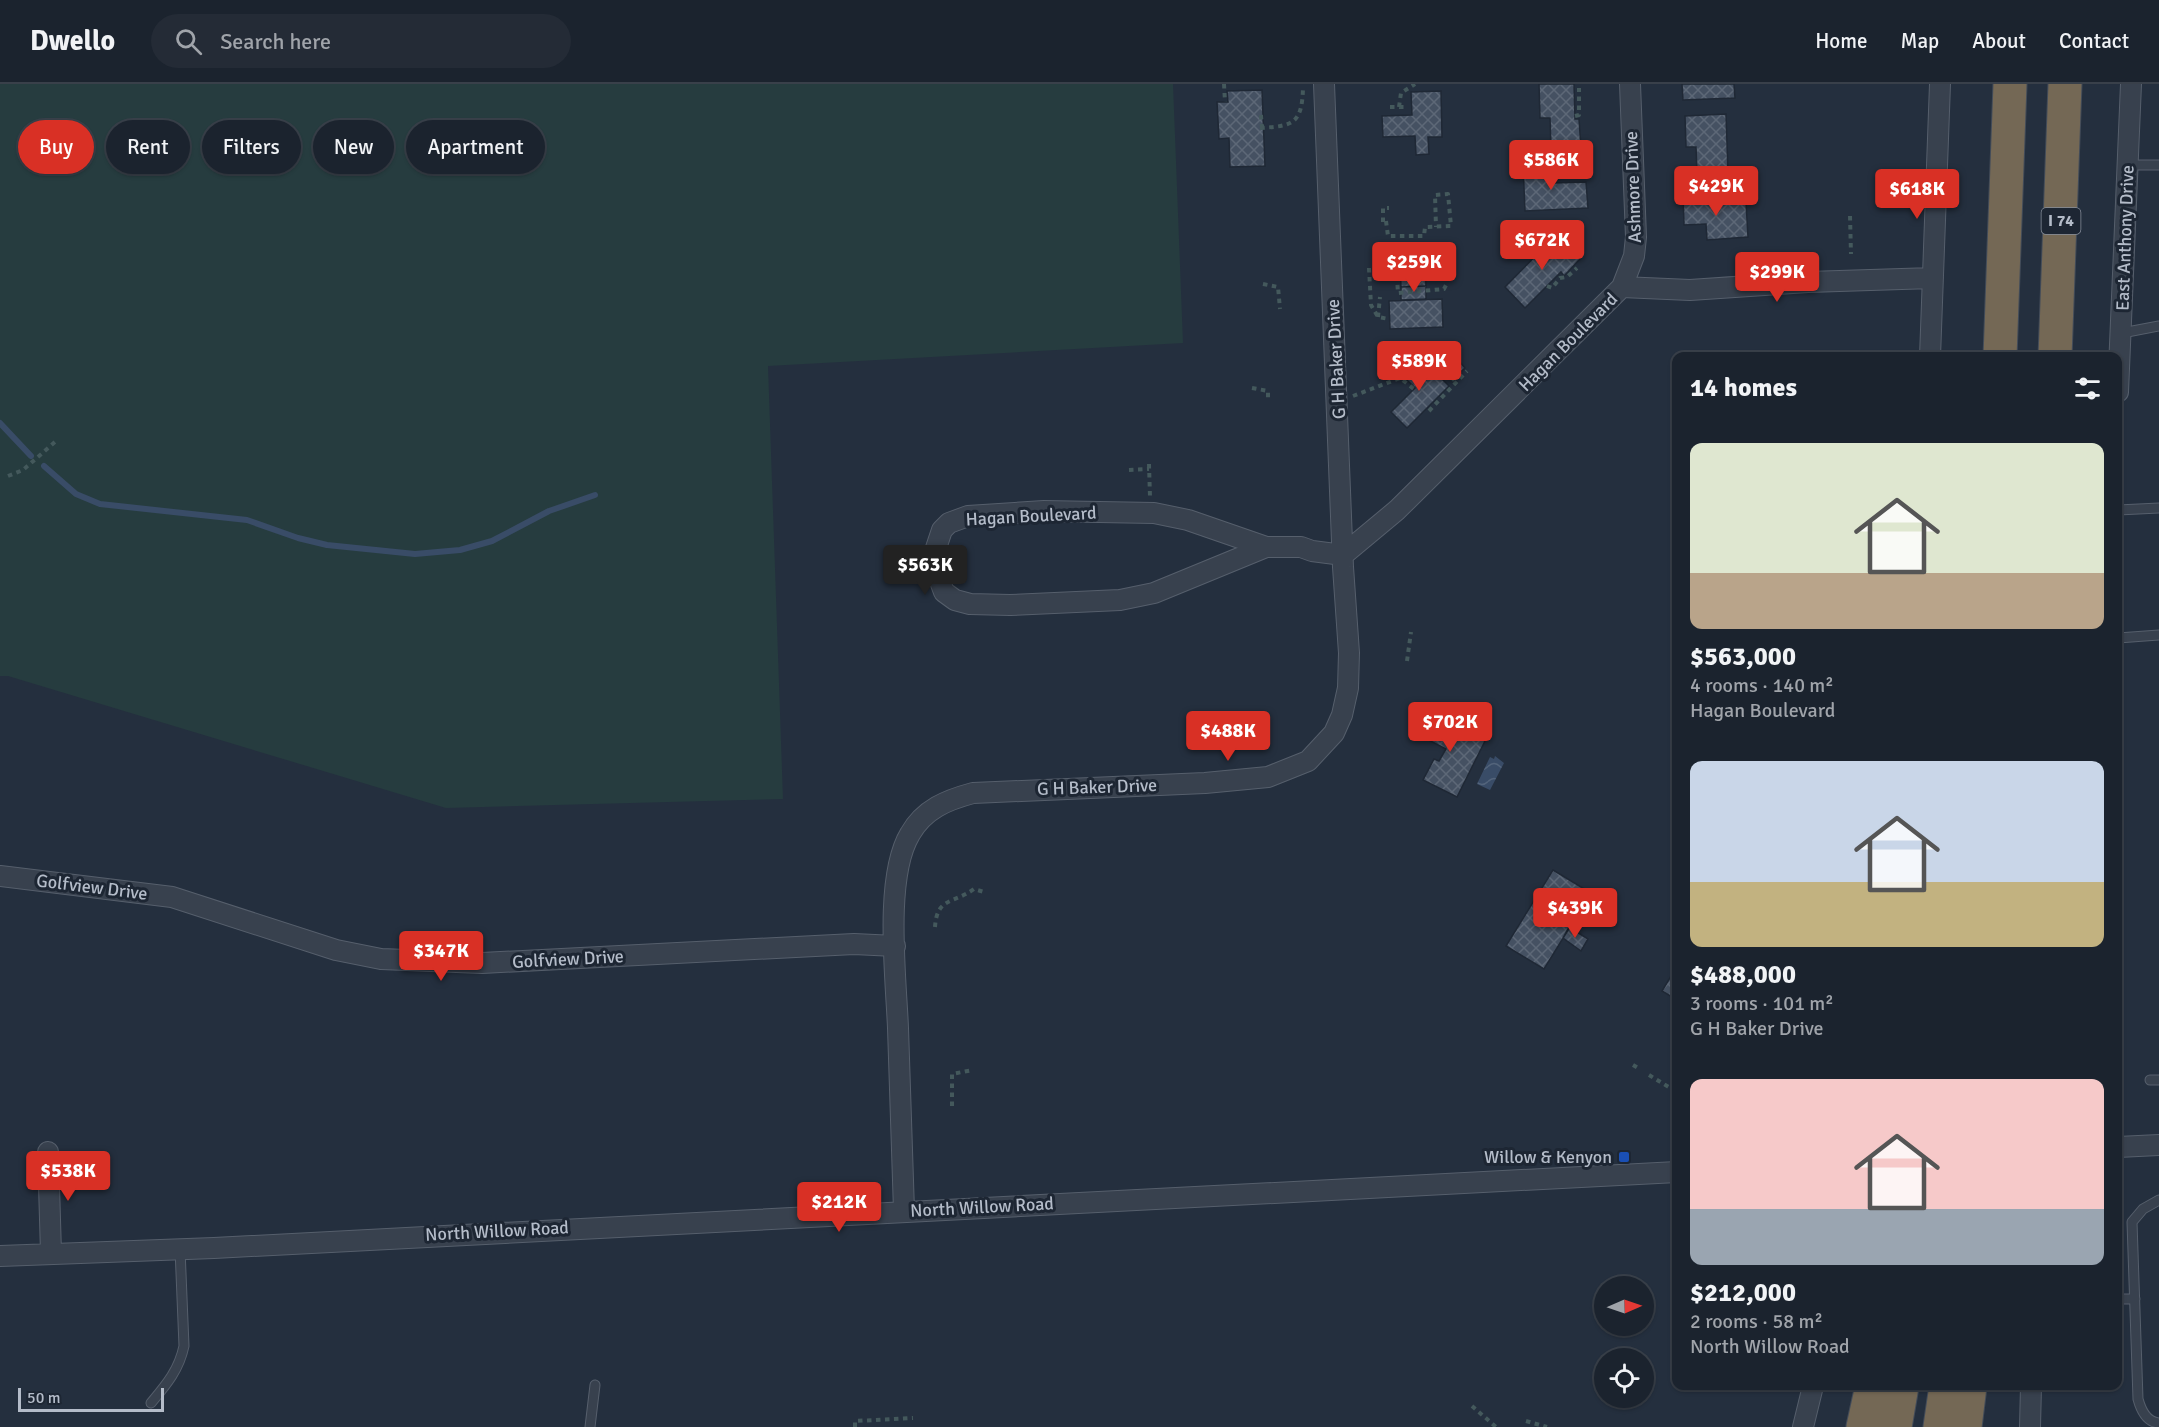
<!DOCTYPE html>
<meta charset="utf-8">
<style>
:root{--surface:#1b232e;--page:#242b36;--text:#f1f3f6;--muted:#a0a4aa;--line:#39404a;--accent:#d93025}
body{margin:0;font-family:Signika,sans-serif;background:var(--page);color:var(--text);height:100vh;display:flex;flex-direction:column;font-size:22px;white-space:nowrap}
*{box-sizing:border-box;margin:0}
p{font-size:20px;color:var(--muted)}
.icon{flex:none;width:33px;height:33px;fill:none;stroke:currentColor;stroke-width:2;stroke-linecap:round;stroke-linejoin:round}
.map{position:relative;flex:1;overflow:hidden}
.panel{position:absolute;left:1672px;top:268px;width:450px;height:1038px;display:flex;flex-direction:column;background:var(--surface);border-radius:12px;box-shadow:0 2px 4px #0004,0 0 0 2px var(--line)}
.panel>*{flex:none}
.top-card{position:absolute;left:18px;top:36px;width:570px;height:54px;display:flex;gap:12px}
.needle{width:39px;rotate:88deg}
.buttons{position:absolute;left:1594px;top:1192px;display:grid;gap:12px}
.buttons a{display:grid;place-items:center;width:60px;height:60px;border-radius:50%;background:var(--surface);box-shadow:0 2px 4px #0004,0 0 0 2px var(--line);font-size:30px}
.scale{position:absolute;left:18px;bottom:15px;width:146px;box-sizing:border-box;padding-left:6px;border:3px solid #b4bcc9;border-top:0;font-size:16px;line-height:21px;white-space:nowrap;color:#b4bcc9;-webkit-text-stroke:4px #1d2633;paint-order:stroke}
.price{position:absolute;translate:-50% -51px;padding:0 14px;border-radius:6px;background:var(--accent);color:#fff;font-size:20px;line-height:39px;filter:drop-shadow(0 2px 3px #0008)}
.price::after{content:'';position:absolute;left:50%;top:36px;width:18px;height:14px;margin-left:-9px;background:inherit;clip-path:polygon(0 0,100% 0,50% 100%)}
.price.current{background:#222;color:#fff}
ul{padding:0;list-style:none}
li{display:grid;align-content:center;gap:12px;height:318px;padding:0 18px}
li span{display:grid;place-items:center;height:186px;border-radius:12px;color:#555}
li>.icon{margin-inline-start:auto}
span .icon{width:108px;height:108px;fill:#fffc;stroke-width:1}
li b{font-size:26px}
h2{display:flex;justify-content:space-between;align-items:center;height:72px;padding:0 18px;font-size:26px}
.pill{padding:0 21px;border-radius:27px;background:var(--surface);box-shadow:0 2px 4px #0004,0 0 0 2px var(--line);font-size:21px;line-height:54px}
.pill.current{background:var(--accent);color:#fff}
header{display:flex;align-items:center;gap:36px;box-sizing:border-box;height:84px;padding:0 30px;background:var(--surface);border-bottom:2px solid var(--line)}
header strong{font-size:28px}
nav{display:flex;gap:33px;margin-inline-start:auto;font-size:21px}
.search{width:420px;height:54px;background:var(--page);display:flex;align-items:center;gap:15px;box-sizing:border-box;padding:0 21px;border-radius:33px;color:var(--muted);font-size:22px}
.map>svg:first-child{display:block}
</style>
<header>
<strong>Dwello</strong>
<div class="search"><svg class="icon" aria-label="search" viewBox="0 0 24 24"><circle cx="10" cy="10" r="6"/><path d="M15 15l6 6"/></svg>Search here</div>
<nav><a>Home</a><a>Map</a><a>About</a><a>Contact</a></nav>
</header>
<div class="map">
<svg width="2159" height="1343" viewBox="0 0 2159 1343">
<defs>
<pattern id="water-waves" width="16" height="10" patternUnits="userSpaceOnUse" patternTransform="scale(1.5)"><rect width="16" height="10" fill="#394c67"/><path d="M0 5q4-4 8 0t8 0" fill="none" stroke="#53647b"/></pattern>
<pattern id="building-cross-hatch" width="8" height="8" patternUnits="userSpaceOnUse" patternTransform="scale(1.5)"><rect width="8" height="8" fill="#455162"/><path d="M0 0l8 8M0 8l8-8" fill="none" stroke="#5d6877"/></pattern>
</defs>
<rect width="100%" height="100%" fill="#242f3e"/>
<path fill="#263c3f" d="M0 0H1173L1183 259 768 282 783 715 446 724 8 592H0Z"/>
<path fill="url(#water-waves)" d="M1495 672 1504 679 1490 706 1477 700 1490 673 1494 675Z"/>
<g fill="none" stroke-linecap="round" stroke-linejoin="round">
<path stroke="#394c67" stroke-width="6" d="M0 339 31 372
M44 382 76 410 100 420 247 436 298 454 327 461 415 470 460 466 492 457 549 427 595 411"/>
</g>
<path fill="url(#building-cross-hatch)" stroke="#1f2835" stroke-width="1.5" d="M1539 0H1574L1575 35H1579L1581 64 1551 66 1550 34H1540Z
M1682 0H1734L1735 14 1683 16Z
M1262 6 1265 82 1230 83 1229 54 1219 55 1217 18H1228L1227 7Z
M1441 7 1442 53H1428L1429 70 1416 71 1415 52 1383 53 1382 32 1412 31 1411 8Z
M1726 30 1728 88 1697 89 1696 63H1686L1685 32Z
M1552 79 1553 99 1586 98 1588 124 1525 127 1523 81Z
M1706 108 1707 120 1746 118 1748 153 1707 156 1706 140 1684 141 1683 109Z
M1556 151 1580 175 1564 192 1561 188 1525 224 1505 203Z
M1425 178 1426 202 1401 203 1400 179Z
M1426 202V215L1401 216V203Z
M1442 215 1443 243 1390 245 1389 217Z
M1453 270 1465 284 1455 293 1443 279Z
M1419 272 1449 302 1407 344 1391 328 1415 304 1401 290Z
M1426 627 1485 657 1457 713 1423 696 1434 675 1439 677 1446 665 1415 649Z
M1553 786 1591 809 1544 885 1506 862Z
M1569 843 1588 855 1581 867 1563 854Z
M1671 892 1677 896V916L1662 907Z"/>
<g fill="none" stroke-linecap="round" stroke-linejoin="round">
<g stroke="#565f6c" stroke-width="11">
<path id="service" d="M2128 81H2159
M2122 249 2159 242
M2118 426 2159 424
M2118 554 2159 551
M2150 996H2159
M2159 1116 2143 1125 2132 1138 2138 1315C2141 1326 2146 1338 2159 1339
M2118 1215H2135
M151 1319C166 1301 179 1286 184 1262L180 1165
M590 1343 595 1301"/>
</g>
<g stroke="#565f6c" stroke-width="22">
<path id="minor" d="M1622 203 1690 206 1808 198 1933 194
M1930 273 1940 0
M2118 308 2131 0
M1266 463 1188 436 1154 429 1044 427 968 432 949 439 942 446 936 464 935 484 944 508 955 516 970 520 1010 521 1120 516 1154 509 1266 463H1301L1312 467 1343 471 1397 426 1622 203 1634 172 1636 153 1630 0
M0 792 172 813 336 866 381 875 482 879 854 860 895 862
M2118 1063 2159 1061
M48 1068 51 1169
M904 1127C902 1066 900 1005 898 944 896 894 884 793 910 750 924 725 947 716 973 709L1205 699 1268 693 1308 677 1334 649 1342 631 1348 604 1349 569 1343 483 1324 0
M0 1172 214 1164 1677 1088
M1803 1343 1813 1302
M2030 1343 2031 1302"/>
</g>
<g stroke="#434c59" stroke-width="35">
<path id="motorway" d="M2000 273 2010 0
M2055 273 2065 0
M1863 1343 1872 1302
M1895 1343 1902 1302
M1940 1343 1946 1302
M1965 1343 1970 1302"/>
</g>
<path stroke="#44595c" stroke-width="4" stroke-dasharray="4.5 4.5" stroke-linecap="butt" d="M1224 0 1225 18
M1390 23H1407
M1399 23 1401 9 1415 0
M1261 31 1262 44
M1575 32 1579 31V4
M1260 44C1293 42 1302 40 1303 4
M1850 132 1851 170
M1386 137 1388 152H1424L1425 143 1449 142H1451L1448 110 1435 111 1436 143
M1383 138V124H1389
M1386 177 1397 195 1398 209 1444 205 1447 199 1446 167
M1369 184 1371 221 1378 233 1389 235
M1263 200 1278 203 1280 225
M1547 202 1552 204 1560 194 1567 193 1577 184
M1378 233 1380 213
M1439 280 1456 298
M1252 304 1268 307V314
M1353 312 1400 294 1414 305
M1429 327 1467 287
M1149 380 1150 413
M1129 386 1149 385
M8 392 23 386 55 358
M1407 577 1411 548
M935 843C937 813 953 820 974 805L984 808
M1633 981 1638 984
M1649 991 1672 1005
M952 1022V990L973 986
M1472 1322 1496 1343
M1526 1337 1547 1343
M855 1343V1337L913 1334"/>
<use href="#service" stroke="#38414e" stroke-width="9"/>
<use href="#minor" stroke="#38414e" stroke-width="20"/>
<use href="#motorway" stroke="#746855" stroke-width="33"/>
</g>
<rect fill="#1a4fb4" stroke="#1d2633" stroke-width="2" x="1618" y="1067" width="12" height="12" rx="3"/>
<g text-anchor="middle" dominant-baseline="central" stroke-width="6" stroke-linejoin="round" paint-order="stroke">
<rect fill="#1d2633" stroke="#878f9c" stroke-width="1.5" x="2041.5" y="124" width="39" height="26" rx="4.5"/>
<g font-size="16" font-weight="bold" fill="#b4bcc9">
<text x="2061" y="137">I 74</text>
</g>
<g font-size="18" fill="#b4bcc9" stroke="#1d2633">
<text transform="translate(1633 103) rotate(-92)">Ashmore Drive</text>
<text transform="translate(2125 154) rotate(-88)">East Anthony Drive</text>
<text transform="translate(1568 258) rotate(-45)">Hagan Boulevard</text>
<text transform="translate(1336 275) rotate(-93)">G H Baker Drive</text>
<text transform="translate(1031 432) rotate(-3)">Hagan Boulevard</text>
<text transform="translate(1097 703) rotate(-2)">G H Baker Drive</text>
<text transform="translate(92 803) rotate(7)">Golfview Drive</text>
<text transform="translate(568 875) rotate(-3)">Golfview Drive</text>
<text transform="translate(982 1123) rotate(-3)">North Willow Road</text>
<text transform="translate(497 1147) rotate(-3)">North Willow Road</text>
</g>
<g font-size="18" fill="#b4bcc9" stroke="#1d2633" text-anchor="end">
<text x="1612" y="1073">Willow &amp; Kenyon</text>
</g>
</g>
</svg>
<div class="buttons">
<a><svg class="needle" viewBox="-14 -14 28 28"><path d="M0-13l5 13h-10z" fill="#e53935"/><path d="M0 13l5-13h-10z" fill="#a0a4aa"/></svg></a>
<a><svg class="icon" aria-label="locate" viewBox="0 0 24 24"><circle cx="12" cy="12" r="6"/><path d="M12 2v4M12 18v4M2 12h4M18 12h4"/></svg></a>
</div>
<div class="scale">50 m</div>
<b class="price" style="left:1551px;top:107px">$586K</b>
<b class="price" style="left:1716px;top:133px">$429K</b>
<b class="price" style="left:1917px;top:136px">$618K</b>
<b class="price" style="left:1542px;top:187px">$672K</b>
<b class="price" style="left:1414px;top:209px">$259K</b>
<b class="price" style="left:1777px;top:219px">$299K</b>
<b class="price" style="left:1419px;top:308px">$589K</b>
<b class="price current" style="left:925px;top:512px">$563K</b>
<b class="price" style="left:1450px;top:669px">$702K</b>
<b class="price" style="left:1228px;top:678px">$488K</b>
<b class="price" style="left:1575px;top:855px">$439K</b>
<b class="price" style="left:441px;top:898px">$347K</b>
<b class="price" style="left:68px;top:1118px">$538K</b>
<b class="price" style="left:839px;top:1149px">$212K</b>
<div class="top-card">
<a class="pill current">Buy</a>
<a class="pill">Rent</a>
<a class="pill">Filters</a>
<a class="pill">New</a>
<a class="pill">Apartment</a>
</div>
<section class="panel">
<h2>14 homes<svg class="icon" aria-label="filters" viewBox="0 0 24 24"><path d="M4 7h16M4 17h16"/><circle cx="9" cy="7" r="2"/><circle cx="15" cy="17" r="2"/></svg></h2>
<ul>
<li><span style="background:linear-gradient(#dfe7d0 70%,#b9a48a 0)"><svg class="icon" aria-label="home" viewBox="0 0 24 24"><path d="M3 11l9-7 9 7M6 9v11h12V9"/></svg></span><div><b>$563,000</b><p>4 rooms · 140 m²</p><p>Hagan Boulevard</p></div></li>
<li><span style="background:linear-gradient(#c9d6e8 65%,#c2b280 0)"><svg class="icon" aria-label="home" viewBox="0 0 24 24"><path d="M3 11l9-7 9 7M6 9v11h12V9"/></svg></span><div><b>$488,000</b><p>3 rooms · 101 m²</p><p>G H Baker Drive</p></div></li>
<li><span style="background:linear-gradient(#f6c9c9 70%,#9aa5b1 0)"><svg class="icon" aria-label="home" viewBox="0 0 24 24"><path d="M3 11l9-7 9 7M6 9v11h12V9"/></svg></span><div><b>$212,000</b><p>2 rooms · 58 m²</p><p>North Willow Road</p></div></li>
</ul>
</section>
</div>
